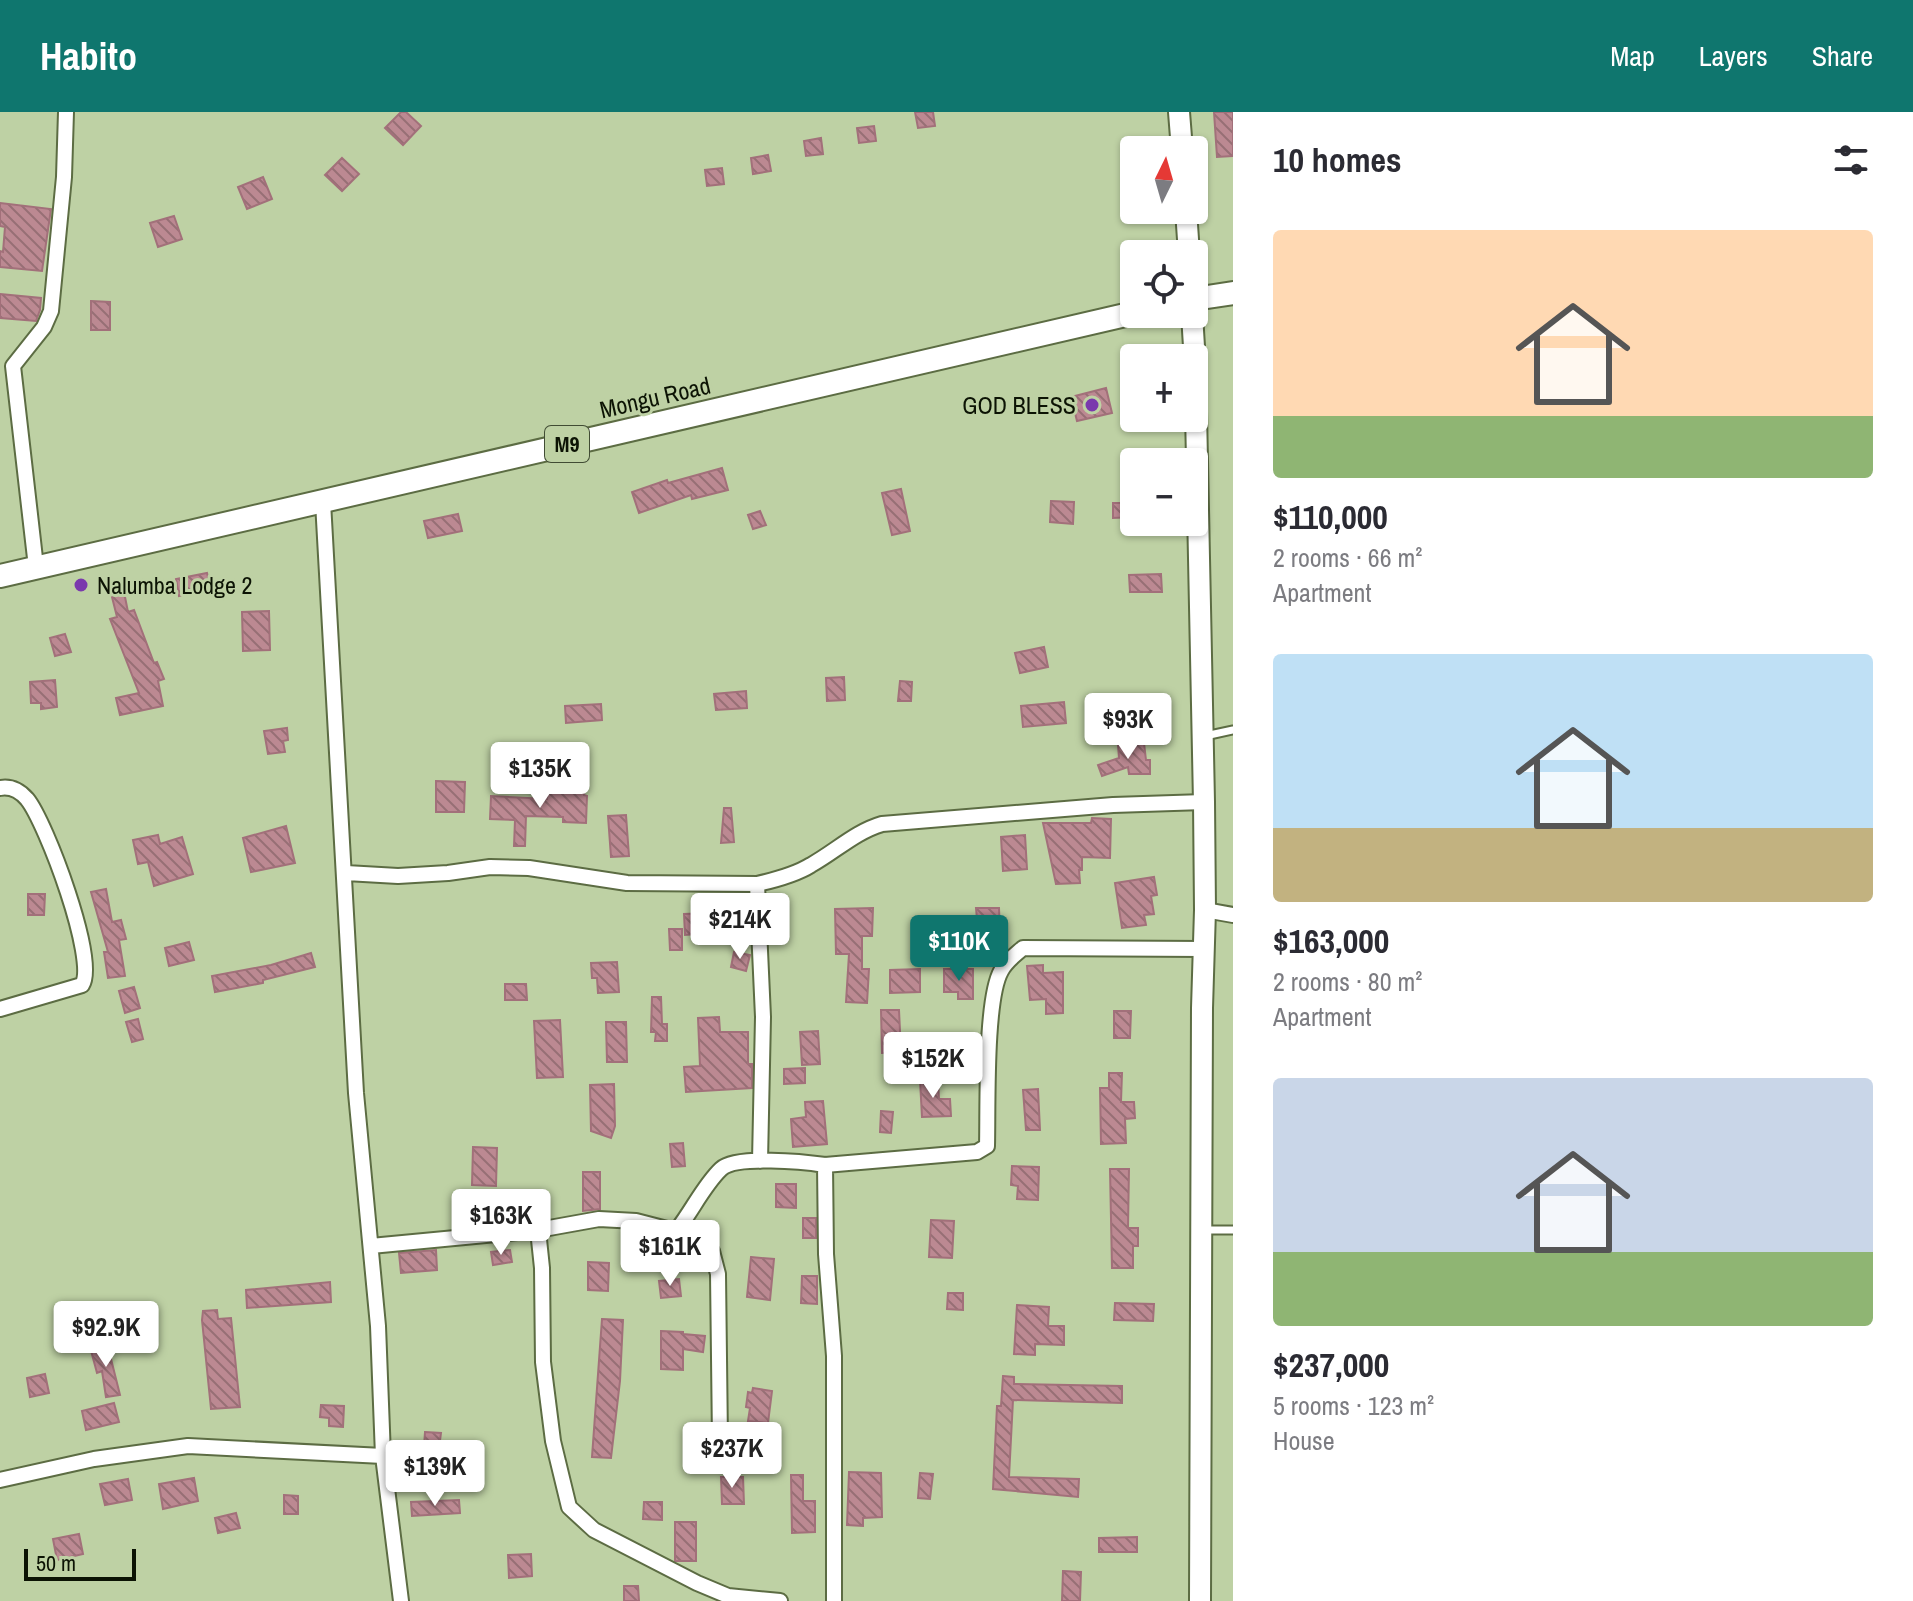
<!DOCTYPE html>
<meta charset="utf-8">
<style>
:root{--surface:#fff;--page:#f2f2f3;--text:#2b2b33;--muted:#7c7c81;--accent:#0f766e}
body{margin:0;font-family:"Archivo Narrow",sans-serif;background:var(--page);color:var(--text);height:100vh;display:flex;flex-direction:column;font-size:30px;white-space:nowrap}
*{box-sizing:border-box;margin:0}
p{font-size:26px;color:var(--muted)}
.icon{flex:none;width:44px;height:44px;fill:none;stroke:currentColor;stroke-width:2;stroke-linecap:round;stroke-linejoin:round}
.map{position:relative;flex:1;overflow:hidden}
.details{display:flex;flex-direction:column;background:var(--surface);width:680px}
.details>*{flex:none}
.needle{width:52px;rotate:5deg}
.controls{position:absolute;left:1120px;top:24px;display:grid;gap:16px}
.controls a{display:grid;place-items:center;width:88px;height:88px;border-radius:8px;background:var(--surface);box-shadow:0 2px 6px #0004;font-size:40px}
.scale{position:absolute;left:24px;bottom:20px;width:112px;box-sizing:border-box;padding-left:8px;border:4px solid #0c1304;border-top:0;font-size:22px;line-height:28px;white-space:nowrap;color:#0c1304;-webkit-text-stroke:6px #bed1a4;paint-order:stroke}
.price{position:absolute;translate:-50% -68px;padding:0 18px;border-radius:8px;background:#fff;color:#222;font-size:26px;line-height:52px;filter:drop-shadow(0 2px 4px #0008)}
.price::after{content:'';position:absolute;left:50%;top:48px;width:24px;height:18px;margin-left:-12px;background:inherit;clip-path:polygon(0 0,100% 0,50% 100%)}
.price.active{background:var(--accent);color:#fff}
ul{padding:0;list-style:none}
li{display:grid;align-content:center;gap:16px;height:424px;padding:0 40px}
li span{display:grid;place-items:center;height:248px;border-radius:8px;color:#555}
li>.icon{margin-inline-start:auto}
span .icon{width:144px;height:144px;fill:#fffc;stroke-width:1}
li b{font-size:34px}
h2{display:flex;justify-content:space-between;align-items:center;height:96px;padding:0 40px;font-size:34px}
header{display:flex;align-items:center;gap:48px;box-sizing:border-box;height:112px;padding:0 40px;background:var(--accent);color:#fff}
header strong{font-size:38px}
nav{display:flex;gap:44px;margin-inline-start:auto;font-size:28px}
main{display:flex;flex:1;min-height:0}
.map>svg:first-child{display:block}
</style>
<header>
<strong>Habito</strong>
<nav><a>Map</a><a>Layers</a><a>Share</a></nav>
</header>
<main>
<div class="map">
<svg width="1233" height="1489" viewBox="0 0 1233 1489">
<defs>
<pattern id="building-back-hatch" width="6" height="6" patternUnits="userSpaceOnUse" patternTransform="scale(2)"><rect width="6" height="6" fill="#bc8992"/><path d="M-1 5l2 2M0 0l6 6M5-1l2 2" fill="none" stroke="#976f75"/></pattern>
</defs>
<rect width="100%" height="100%" fill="#bed1a4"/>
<path fill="url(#building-back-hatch)" stroke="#a2707a" stroke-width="2" d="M401 0H406L421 14 403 33 385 16Z
M915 0H933L935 14 918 16Z
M1214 0H1233V44L1217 45Z
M874 14 876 29 859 31 857 16Z
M821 26 823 42 806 44 804 29Z
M768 43 771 59 753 62 751 46Z
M342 46 359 62 342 79 325 63Z
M722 56 724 72 707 74 705 58Z
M263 65 272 87 247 97 238 75Z
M0 91 51 97 42 159 0 155V139L3 140 5 115 0 114Z
M174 104 182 127 158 135 150 111Z
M0 182 41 186 40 198 36 209 0 206Z
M91 189 110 190V218H91Z
M1106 276 1112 301 1077 309 1071 285Z
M722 356 728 378 692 387 691 383 639 401 632 380 667 368 668 371Z
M901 377 910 419 892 423 882 381Z
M1051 389 1074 390 1073 412 1050 410Z
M1113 391H1134V405L1113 406Z
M760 399 766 413 753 417 748 403Z
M458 402 462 419 428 426 424 409Z
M207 461 211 477 179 484 176 467Z
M1161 462 1162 480H1130L1129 463Z
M123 475 128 500 134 498 154 551 157 550 164 567 158 569 163 594 120 603 116 586 139 581 110 507 117 505 110 477Z
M269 499 270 538 243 539 242 500Z
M65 522 71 540 55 544 50 526Z
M1044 535 1048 555 1020 561 1015 541Z
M844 565 845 588 827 589 826 566Z
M55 568 57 595 41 597V591H31L30 570Z
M900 569 912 570 911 589H898Z
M746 579 747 596 716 598 714 582Z
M1064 590 1066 611 1023 615 1021 594Z
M601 592 602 608 566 611 565 594Z
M287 616 288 628 283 629 285 640 268 642 264 619Z
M1144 631 1146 648H1150V662H1129L1128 655 1102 664 1098 653 1119 646 1118 633Z
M436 669 465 670 464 700H436Z
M566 676 584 677V683L587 684 586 711 563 710V705L526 704 525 734H514L515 708 490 707 491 684 547 687V680L566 681Z
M724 696H731L734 730 721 731Z
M626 703 629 744 611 745 608 704Z
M1092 706 1111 707 1110 746 1082 745V758H1079L1080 771 1056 772 1043 711H1091Z
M286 714 295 751 251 760 243 726Z
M158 723 160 732 182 725 193 762 154 774 148 750 138 752 133 728Z
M1025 723 1027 757 1003 759 1001 725Z
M1154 765 1157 783 1151 784 1154 802 1144 803 1146 813 1122 816 1115 771Z
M106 777 112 810 121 808 126 827 119 828 125 864 108 866 104 840H108L91 780Z
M28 782H45L44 803H28Z
M873 796 872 824H862V857H869L867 891 846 890 849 842H836L835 797Z
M976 796H999L1000 823 978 824 977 820H947V808L977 807Z
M710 801 711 821 685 823 684 802Z
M669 817H682V838H670Z
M189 830 194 848 169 854 165 836Z
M734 840 750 843 746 859 731 855Z
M311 841 315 855 263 868V871L215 880 212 864 271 853Z
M617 850 619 880 598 881 597 866H592L591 851Z
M1043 853V861L1063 860V901L1046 902V887L1030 888 1027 854Z
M920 857V880L890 881V858Z
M944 857H973V887H958V880H944Z
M505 872H526L527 888H505Z
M134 875 140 896 125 901 119 879Z
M652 885H661L662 912H667V929H655L656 920H651Z
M881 898H899L901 940 882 941Z
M1114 899H1131L1130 926H1114Z
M719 905 720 920H748V952H752V976L686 980 684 955 700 954 698 906Z
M138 907 143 927 132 930 126 910Z
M560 908 563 965 537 966 534 909Z
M606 910H626L627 950H607Z
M818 919 820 952 802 953 800 920Z
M805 956V971L784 972V957Z
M1109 961H1122L1121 990H1134L1135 1006 1125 1007 1126 1031 1101 1032 1100 976H1109Z
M938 967 939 987H950L951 1004 922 1005 920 968Z
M614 972 615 1014 611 1026 591 1019 590 973Z
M1038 977 1040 1018H1026L1023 978Z
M823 989 827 1032 793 1035 791 1007 806 1005 805 990Z
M881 999 893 1000 891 1021 880 1020Z
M683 1031 685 1054 672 1055 670 1032Z
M473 1035 497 1036 496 1074 472 1073Z
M1012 1054 1039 1055 1038 1088 1017 1087 1018 1074 1011 1073Z
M1110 1057H1129L1128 1116H1138V1134H1133V1156H1112Z
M583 1060H600V1097L583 1099Z
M776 1072H796V1096L776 1095Z
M803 1106H816V1126H803Z
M931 1108 954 1109 952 1146 929 1145Z
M436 1138 437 1158 401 1161 399 1141Z
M510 1138 512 1150 493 1153 491 1140Z
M751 1145 774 1147 770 1188 747 1185Z
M588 1150 609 1151 608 1179 588 1178Z
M802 1164H817V1192L801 1191Z
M679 1167 681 1184 661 1186 659 1169Z
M330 1170 331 1190 247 1196 246 1178Z
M948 1181H963V1198L947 1197Z
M1115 1191 1154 1192 1153 1209 1114 1208Z
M1017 1193 1049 1195 1048 1214H1064V1233L1035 1232V1243L1014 1242Z
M217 1198 218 1207 231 1206 240 1295 211 1297 202 1208 203 1199Z
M602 1207 623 1208 620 1269 611 1346 592 1345Z
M661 1219 683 1220V1222L705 1224 703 1240 683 1237V1258L661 1257Z
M107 1231 120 1283 106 1285 102 1259 97 1261 90 1235Z
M45 1262 49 1281 30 1285 27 1266Z
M1003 1264 1014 1265V1272L1122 1274V1291L1013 1288 1009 1365 1079 1367 1078 1385 993 1377 997 1294H1001Z
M753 1276 772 1279 768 1311 748 1309 750 1296 746 1295 748 1280 752 1281Z
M114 1291 119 1310 86 1318 82 1299Z
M321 1293 344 1294 343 1315 329 1314V1306L320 1305Z
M425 1320 441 1321 439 1336 424 1335Z
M849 1360 881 1361 882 1405 863 1406V1414L847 1413Z
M920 1361 933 1362 930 1387 918 1386Z
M791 1363H803V1389H815V1420L792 1421Z
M721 1365H743L744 1392H722Z
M194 1366 198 1389 163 1397 159 1372Z
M128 1367 132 1388 105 1393 100 1372Z
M284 1383 298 1384V1402H284Z
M459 1388 460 1401 412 1404 411 1390Z
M644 1390H662V1408L643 1407Z
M236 1401 240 1416 218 1421 215 1406Z
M675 1410H696V1449H675Z
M79 1422 83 1442 57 1448 53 1427Z
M1137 1425V1440H1099V1426Z
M531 1442 532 1464 509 1466 508 1443Z
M1063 1459 1081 1460 1080 1489H1062Z
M624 1474H638L639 1489H624Z"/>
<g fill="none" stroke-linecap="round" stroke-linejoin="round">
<g stroke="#5c6c43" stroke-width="11">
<path id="lane" d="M1205 624 1233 618
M1203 1118H1233"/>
</g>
<g stroke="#5c6c43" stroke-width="18">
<path id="street" d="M323 390 356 981 378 1214 383 1344 401 1489
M36 455 13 254 44 215 51 199 64 65 66 0
M0 676C11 674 20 679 27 687 46 710 98 849 82 873L0 897
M346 761 398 764 448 761 490 755 529 756 627 771 757 772C775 768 795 763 811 753 836 739 855 720 882 712L1113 693 1204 690
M757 772 763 905 760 1049
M1205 798 1233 803
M825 1053 977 1040 987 1034C988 996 985 888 1001 859 1006 849 1015 843 1023 836L1205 837
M538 1118 542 1156 543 1250 553 1329 569 1395 594 1418 697 1471 728 1484 780 1489
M677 1118C692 1099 704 1073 721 1057 736 1043 805 1050 825 1053L826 1142 834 1244V1489
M371 1134 538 1118 599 1107 636 1109 698 1125 712 1139 718 1162 720 1329
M0 1368 94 1347 188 1334 383 1344"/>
</g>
<g stroke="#5c6c43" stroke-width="24">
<path id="secondary" d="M1179 0 1182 38
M1186 98 1189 142
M1192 202 1195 251 1204 690 1205 798 1202 896 1200 1489"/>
</g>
<g stroke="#5c6c43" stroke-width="26">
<path id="primary" d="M1194 187 1233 181
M0 464 1134 201"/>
</g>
<use href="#lane" stroke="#fff" stroke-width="7"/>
<use href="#street" stroke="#fff" stroke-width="14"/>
<use href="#secondary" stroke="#fff" stroke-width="20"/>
<use href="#primary" stroke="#fff" stroke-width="22"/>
</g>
<g fill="#7a39ad" stroke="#bed1a4" stroke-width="3">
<circle cx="1092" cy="293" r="8"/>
<circle cx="81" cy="473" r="8"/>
</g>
<g text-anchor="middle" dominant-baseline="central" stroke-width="6" stroke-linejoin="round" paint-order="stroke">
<rect fill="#bed1a4" stroke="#414c34" stroke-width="2" x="545" y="314" width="44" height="36" rx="6"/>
<g font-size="22" font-weight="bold" fill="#0c1304">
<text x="567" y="332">M9</text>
</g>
<g font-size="24" fill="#0c1304" stroke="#bed1a4">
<text transform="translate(655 285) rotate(-13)">Mongu Road</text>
</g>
<g font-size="24" fill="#0c1304" stroke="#bed1a4" text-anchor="end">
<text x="1076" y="293">GOD BLESS</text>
<text x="97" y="473" text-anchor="start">Nalumba Lodge 2</text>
</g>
</g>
</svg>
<div class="controls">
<a><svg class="needle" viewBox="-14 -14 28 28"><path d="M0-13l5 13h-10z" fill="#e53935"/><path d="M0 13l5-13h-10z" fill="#7c7c81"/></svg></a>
<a><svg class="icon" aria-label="locate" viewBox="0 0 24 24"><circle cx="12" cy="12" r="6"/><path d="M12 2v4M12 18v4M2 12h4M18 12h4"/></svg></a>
<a>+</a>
<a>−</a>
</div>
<div class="scale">50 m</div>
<b class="price" style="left:1128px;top:649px">$93K</b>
<b class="price" style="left:540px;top:698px">$135K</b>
<b class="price" style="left:740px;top:849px">$214K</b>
<b class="price active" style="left:959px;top:871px">$110K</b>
<b class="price" style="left:933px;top:988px">$152K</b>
<b class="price" style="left:501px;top:1145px">$163K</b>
<b class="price" style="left:670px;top:1176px">$161K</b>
<b class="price" style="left:106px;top:1257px">$92.9K</b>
<b class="price" style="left:732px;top:1378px">$237K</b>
<b class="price" style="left:435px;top:1396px">$139K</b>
</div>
<section class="details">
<h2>10 homes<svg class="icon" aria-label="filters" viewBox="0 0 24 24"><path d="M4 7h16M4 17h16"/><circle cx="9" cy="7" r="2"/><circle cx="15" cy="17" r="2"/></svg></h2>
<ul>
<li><span style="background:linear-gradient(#ffd9b3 75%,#8fb573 0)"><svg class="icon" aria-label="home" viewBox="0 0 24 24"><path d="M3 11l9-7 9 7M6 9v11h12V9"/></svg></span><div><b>$110,000</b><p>2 rooms · 66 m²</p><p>Apartment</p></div></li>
<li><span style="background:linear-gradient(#bfe0f5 70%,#c2b280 0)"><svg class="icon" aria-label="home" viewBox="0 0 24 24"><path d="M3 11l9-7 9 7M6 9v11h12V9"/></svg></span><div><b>$163,000</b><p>2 rooms · 80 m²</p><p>Apartment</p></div></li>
<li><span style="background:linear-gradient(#c9d6e8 70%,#8fb573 0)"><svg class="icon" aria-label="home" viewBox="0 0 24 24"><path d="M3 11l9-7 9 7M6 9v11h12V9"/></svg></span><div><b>$237,000</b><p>5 rooms · 123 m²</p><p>House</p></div></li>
</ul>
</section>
</main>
